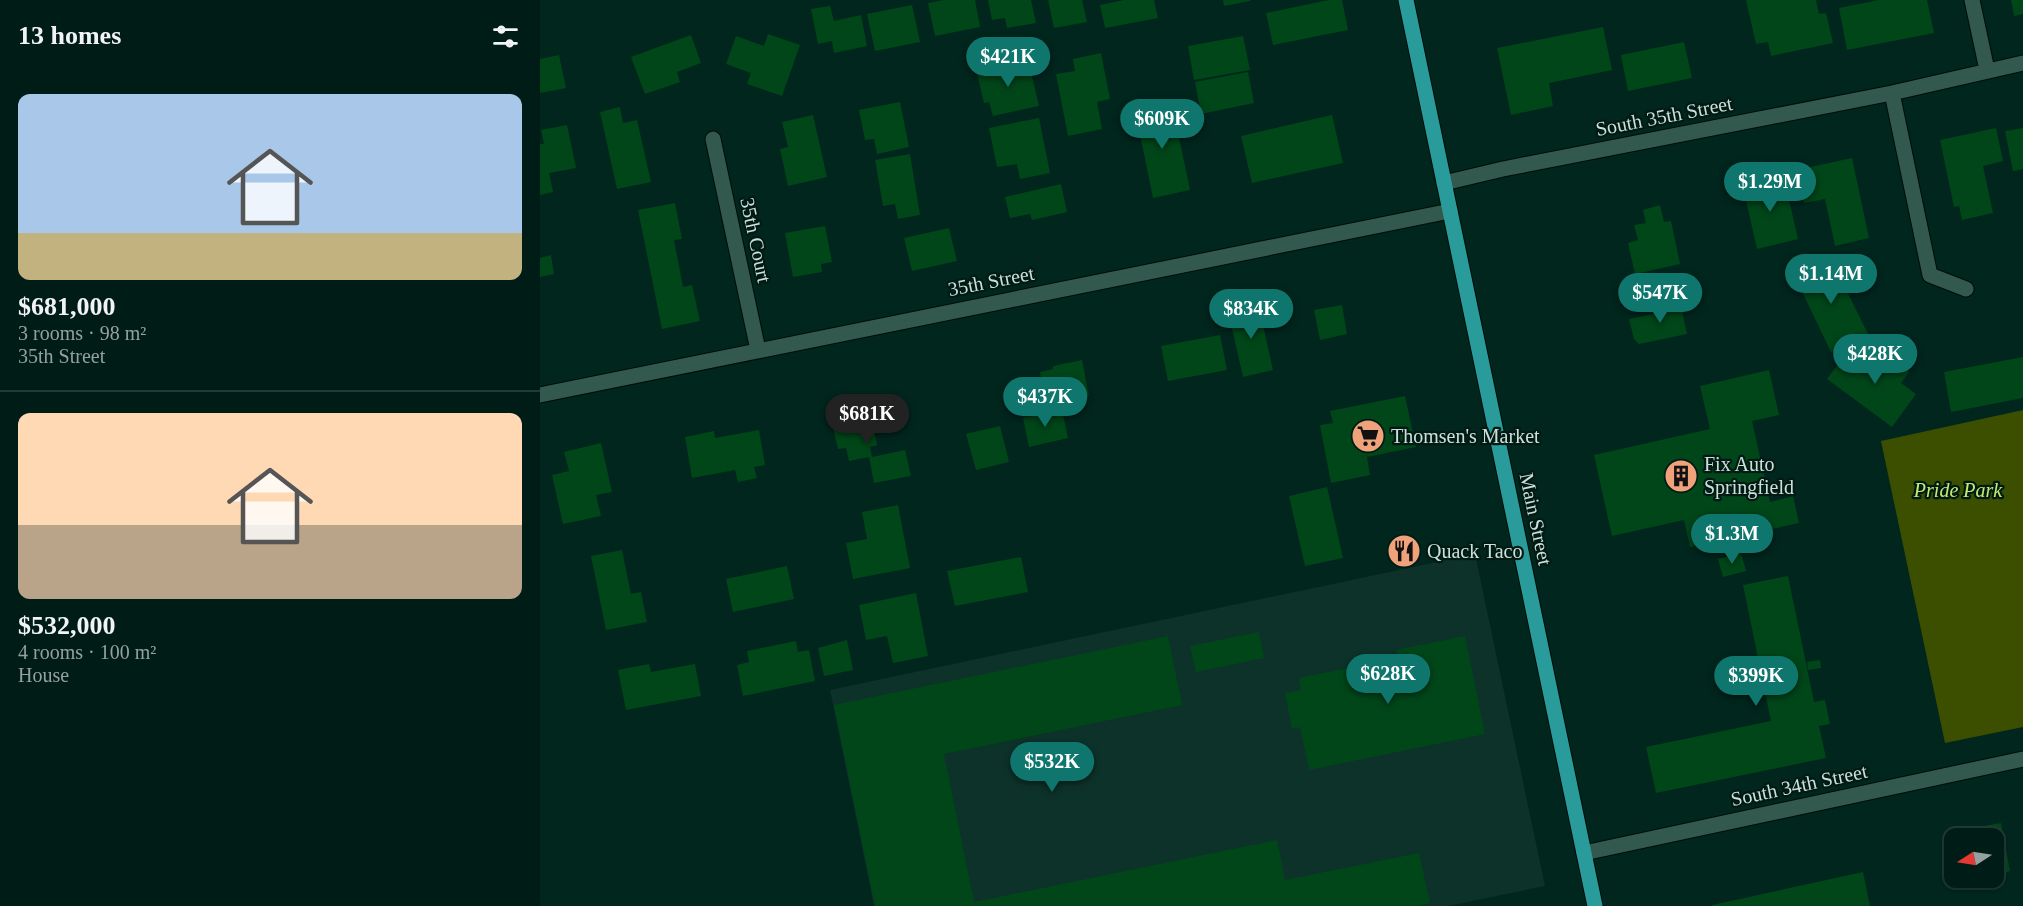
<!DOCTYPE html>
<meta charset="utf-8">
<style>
:root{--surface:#001c16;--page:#0a251f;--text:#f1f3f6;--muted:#95a1a1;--line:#223a35;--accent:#0f766e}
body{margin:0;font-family:Georgia,serif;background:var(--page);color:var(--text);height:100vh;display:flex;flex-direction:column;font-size:22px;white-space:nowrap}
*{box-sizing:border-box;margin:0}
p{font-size:20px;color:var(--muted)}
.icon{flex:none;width:33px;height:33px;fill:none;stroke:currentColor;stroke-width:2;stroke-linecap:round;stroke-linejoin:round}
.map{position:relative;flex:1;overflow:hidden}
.sheet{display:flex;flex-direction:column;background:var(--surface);width:540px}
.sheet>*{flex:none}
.needle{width:39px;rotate:258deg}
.tools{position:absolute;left:1404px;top:828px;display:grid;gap:12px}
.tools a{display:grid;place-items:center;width:60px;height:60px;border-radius:12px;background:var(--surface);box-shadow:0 2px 4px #0004,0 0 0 2px var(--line);font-size:30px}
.price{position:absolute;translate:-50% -51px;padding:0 14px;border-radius:21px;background:var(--accent);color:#fff;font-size:20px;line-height:39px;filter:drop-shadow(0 2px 3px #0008)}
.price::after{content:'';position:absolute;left:50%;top:36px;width:18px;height:14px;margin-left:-9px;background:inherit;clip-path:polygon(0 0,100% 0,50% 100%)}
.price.selected{background:#222;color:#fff}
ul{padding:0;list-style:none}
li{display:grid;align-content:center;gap:12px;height:318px;padding:0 18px}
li+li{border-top:2px solid var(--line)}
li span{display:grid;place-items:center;height:186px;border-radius:12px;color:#555}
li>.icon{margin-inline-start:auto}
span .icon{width:108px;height:108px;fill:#fffc;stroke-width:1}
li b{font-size:26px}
h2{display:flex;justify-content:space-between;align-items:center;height:72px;padding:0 18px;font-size:26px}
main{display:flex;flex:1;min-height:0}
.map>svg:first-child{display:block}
</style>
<main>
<section class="sheet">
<h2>13 homes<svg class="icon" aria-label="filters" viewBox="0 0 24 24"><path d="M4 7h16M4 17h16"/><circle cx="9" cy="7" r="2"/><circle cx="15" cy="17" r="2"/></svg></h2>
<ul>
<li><span style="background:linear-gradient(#a9c7e8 75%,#c2b280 0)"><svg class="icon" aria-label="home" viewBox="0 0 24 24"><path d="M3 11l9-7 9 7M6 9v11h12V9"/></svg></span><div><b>$681,000</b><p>3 rooms · 98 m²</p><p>35th Street</p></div></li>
<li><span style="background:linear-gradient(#ffd9b3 60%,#b9a48a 0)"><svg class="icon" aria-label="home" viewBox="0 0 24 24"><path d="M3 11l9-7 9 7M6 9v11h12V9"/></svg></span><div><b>$532,000</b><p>4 rooms · 100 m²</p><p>House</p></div></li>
</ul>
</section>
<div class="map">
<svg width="1483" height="906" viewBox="0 0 1483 906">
<rect width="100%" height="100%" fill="#00261d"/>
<path fill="#0d322a" d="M935 554 1005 886 908 906H334L290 690Z"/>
<path fill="#3c4f00" d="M1483 410V727L1405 743 1341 441Z"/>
<path fill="#004619" d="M404 0H435L440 27 395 36 388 3Z
M448 0H491L496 23 467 28 465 18 452 20Z
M508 0H542L547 22 514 28Z
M584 0H614L618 18 565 28 560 5Z
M683 0H710V1L684 6Z
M789 0H802L808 30 733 45 726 13Z
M1206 0H1276L1279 14 1286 13 1293 43 1231 56 1228 42 1216 44Z
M1339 0H1387L1394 33 1307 50 1299 8Z
M1471 0H1483V14L1474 16Z
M372 5 380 42 335 51 327 14Z
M290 6 294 21 321 15 327 46 294 53 292 41 278 44 271 9Z
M1063 27 1072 70 1009 83 1013 106 971 115 957 48Z
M228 34 260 45 242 96 207 84 211 73 186 64 196 36 224 46Z
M151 35 161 63 137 72 140 82 105 94 91 57Z
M703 36 710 70 654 80 648 46Z
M1144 42 1152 78 1088 91 1081 55Z
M561 53 570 99 557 102 562 129 528 136 516 74 535 71 533 59Z
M19 55 26 88 0 93V59Z
M468 62 469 68 489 64 499 106 453 116 449 102 444 103 436 69Z
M708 72 714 103 661 114 655 82Z
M360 102 369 147 337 154 334 139 325 140 319 110Z
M632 103 650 190 613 198 595 110Z
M80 107 83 123 97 120 111 182 77 189 60 112Z
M273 115 287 177 248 186 240 149 248 147 242 122Z
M792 115 803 163 712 183 701 136Z
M499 118 510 173 480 179 477 164 457 167 449 128Z
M27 125 36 168 9 173 13 192 0 195V144H4L1 130Z
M1456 128 1463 161 1443 166 1453 213 1422 220 1419 206 1414 207 1400 140Z
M1483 128V169L1473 171 1465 131Z
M370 154 380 215 358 219 355 204 343 206 335 160Z
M1312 158 1329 238 1295 246 1285 199 1264 203 1257 170Z
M1244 178 1258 239 1217 249 1203 187Z
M521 184 527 212 492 220 490 214 470 218 465 197Z
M135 203 142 239 134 240 143 287 152 285 160 321 122 329 98 210Z
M1120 205 1124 222 1131 221 1140 264 1095 274 1088 243 1098 240 1094 225 1106 223 1103 210Z
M285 226 292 262 281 264 282 272 253 277 245 233Z
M409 228 417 261 372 271 364 238Z
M11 255 14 274 0 277V258Z
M1290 257 1328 334 1291 352 1254 275Z
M1140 301 1147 334 1099 344 1094 339 1089 319 1118 313 1116 306Z
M718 303 733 370 703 377 688 311Z
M802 305 807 334 780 340 774 310Z
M680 335 687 370 628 381 621 346Z
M1317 351 1333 362 1341 352 1369 372 1361 383 1376 394 1352 427 1287 379 1302 359 1308 363Z
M1483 357V398L1411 412 1404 372Z
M542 360 549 396 506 404 500 372 513 369V366Z
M1229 370 1239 415 1212 421 1230 502 1253 496 1259 523 1150 547 1144 520 1072 536 1054 455 1170 429 1160 386Z
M865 396 876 447 827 457 830 475 791 483 780 425 793 423 790 411Z
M329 406 337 445 330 447 332 457 365 450 371 476 334 483 329 457 309 461 306 448 298 449 290 414Z
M522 410 528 438 489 447 483 418Z
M460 426 469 462 436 470 426 434Z
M219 430 225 465 214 467 217 478 198 482 195 470 152 478 145 437 174 431 175 438Z
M61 443 72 492 56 495 61 516 23 524 12 475 29 471 24 452Z
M787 487 803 558 765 566 749 496Z
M358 505 370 568 313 579 306 543 327 539 322 512Z
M82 550 91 594 101 592 107 622 66 630 51 556Z
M1201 553 1206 571 1183 577 1178 559Z
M481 557 488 592 415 606 407 571Z
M247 566 254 599 193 612 186 579Z
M1248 576 1274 702 1285 700 1290 724 1279 726 1286 758 1116 793 1106 747 1231 721 1203 585Z
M376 593 388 656 353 663 347 636 326 640 319 605Z
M719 632 724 658 656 672 650 646Z
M628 636 642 705 404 754 434 902 737 840 745 880 879 853 890 903 877 906H335L294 705Z
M925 636 945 734 769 770 760 727 752 729 745 693 761 690 759 678 858 658 856 650Z
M307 640 313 670 284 676 278 648Z
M256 641 258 652 269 650 275 681 203 696 197 665 209 662 207 651Z
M1280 660 1281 668 1268 670 1267 662Z
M109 664 111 672 155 664 161 696 86 710 78 670Z
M1461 823 1470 871 1454 875V838H1423L1421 830Z
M1323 872 1330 906H1172V905Z"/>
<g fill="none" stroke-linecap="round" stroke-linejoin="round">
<g stroke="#000d08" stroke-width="17">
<path id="minor" d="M1432 0 1447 70
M1352 93 1390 275 1426 289
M173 139 218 350
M904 183 963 169 1352 93 1483 63
M0 395 910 211
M1044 853 1483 759"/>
</g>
<g stroke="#000d08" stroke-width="17">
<path id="major" d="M866 0 1055 906"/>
</g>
<use href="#minor" stroke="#33584d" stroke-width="15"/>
<use href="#major" stroke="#299b9b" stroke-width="15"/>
</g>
<defs>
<g id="supermarket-disc" transform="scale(1.725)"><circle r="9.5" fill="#f0a27a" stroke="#011b14"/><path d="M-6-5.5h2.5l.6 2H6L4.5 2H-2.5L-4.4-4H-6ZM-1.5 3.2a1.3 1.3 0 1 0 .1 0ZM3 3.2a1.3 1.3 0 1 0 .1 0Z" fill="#111"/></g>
<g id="building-disc" transform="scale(1.725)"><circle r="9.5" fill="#f0a27a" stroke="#011b14"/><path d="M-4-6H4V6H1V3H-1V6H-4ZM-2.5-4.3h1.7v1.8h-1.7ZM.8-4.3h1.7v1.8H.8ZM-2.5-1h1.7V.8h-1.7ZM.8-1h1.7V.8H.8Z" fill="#111"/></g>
<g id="restaurant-disc" transform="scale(1.725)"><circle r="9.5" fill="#f0a27a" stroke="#011b14"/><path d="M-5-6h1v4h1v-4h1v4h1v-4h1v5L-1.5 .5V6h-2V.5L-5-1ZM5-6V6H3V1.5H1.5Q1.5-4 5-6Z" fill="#111"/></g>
</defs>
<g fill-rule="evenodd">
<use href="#supermarket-disc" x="828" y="436"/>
<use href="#building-disc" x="1141" y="476"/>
<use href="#restaurant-disc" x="864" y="551"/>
</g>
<g text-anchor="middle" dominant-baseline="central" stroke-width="4.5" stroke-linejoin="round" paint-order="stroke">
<g font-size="20" fill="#cce0da" stroke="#011b14">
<text transform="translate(1124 116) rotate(-11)">South 35th Street</text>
<text transform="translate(216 240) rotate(78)">35th Court</text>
<text transform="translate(451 281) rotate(-11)">35th Street</text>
<text transform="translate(996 519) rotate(78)">Main Street</text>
<text transform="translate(1259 785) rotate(-12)">South 34th Street</text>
</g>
<g font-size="20" fill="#cce0da" stroke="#011b14" text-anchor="start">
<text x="851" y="436">Thomsen's Market</text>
<text x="1164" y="464">Fix Auto<tspan x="1164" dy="23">Springfield</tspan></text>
<text x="887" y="551">Quack Taco</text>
</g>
<g font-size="20" font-style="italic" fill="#c5eb71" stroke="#011b14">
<text x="1418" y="490">Pride Park</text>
</g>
</g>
</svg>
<div class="tools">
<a><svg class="needle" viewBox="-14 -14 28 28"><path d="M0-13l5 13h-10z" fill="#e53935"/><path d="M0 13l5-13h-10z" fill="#95a1a1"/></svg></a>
</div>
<b class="price" style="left:468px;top:88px">$421K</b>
<b class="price" style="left:622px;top:150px">$609K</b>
<b class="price" style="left:1230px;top:213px">$1.29M</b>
<b class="price" style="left:1291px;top:305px">$1.14M</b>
<b class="price" style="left:1120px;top:324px">$547K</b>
<b class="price" style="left:711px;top:340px">$834K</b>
<b class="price" style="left:1335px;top:385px">$428K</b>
<b class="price" style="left:505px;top:428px">$437K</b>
<b class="price selected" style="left:327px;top:445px">$681K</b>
<b class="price" style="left:1192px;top:565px">$1.3M</b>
<b class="price" style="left:848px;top:705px">$628K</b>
<b class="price" style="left:1216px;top:707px">$399K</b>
<b class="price" style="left:512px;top:793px">$532K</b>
</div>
</main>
